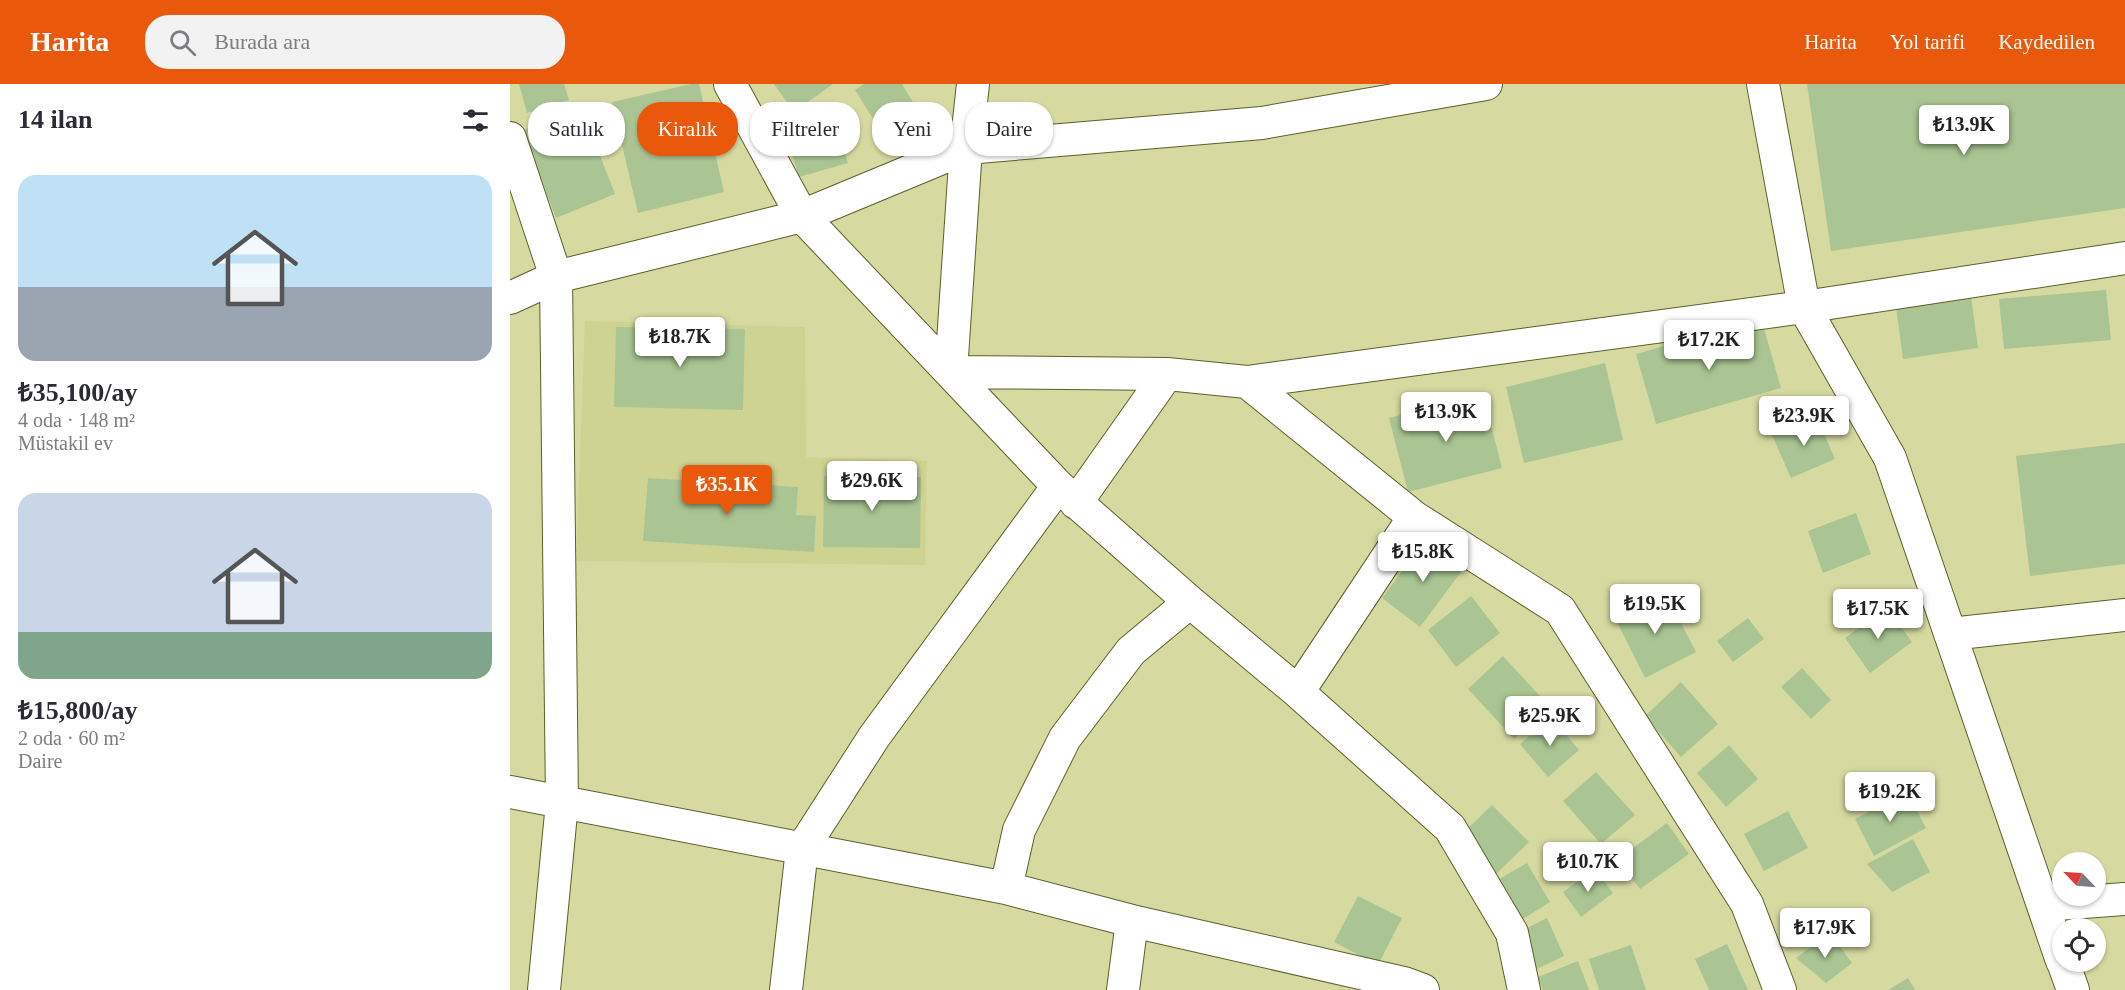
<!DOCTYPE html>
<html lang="tr">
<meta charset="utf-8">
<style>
:root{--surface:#fff;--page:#f2f2f3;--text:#2b2b33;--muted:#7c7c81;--accent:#ea580c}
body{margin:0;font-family:"Times New Roman",serif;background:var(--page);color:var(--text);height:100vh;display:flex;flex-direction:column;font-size:22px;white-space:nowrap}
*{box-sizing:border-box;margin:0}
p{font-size:20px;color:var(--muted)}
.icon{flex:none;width:33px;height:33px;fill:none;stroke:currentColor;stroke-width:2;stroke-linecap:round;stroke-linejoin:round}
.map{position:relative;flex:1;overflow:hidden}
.details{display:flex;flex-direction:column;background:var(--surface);width:510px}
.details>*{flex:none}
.top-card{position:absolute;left:18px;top:18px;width:570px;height:54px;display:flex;gap:12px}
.needle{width:39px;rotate:295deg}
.buttons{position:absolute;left:1542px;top:768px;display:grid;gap:12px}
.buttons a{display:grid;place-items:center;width:54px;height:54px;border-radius:50%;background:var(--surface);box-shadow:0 2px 4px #0004;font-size:30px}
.price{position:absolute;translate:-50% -51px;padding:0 14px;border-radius:6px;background:#fff;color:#222;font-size:20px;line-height:39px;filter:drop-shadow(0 2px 3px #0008)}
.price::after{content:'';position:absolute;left:50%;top:36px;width:18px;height:14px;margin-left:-9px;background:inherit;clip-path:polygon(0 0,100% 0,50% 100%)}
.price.current{background:var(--accent);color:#fff}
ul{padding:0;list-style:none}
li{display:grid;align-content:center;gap:12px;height:318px;padding:0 18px}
li span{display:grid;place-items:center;height:186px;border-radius:18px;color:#555}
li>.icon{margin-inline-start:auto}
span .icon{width:108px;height:108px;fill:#fffc;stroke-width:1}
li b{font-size:26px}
h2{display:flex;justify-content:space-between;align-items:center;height:72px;padding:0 18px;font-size:26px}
.pill{padding:0 21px;border-radius:24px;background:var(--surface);box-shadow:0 2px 4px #0004;font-size:21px;line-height:54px}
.pill.current{background:var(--accent);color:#fff}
header{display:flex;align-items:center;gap:36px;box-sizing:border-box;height:84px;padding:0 30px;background:var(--accent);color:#fff}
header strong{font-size:28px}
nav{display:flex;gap:33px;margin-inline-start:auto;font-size:21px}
.search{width:420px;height:54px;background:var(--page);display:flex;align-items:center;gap:15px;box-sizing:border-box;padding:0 21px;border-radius:24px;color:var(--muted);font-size:22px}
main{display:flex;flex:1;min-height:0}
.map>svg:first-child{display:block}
</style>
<header>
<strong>Harita</strong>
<div class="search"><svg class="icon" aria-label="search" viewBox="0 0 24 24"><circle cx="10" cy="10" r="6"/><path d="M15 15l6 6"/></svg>Burada ara</div>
<nav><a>Harita</a><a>Yol tarifi</a><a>Kaydedilen</a></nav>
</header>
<main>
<section class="details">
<h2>14 ilan<svg class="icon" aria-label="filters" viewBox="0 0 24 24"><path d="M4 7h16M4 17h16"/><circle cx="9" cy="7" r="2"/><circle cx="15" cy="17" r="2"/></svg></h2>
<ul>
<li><span style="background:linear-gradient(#bfe0f5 60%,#9aa5b1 0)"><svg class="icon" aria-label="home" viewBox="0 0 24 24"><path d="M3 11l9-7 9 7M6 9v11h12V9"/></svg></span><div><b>₺35,100/ay</b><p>4 oda · 148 m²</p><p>Müstakil ev</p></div></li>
<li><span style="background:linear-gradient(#c9d6e8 75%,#7fa58c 0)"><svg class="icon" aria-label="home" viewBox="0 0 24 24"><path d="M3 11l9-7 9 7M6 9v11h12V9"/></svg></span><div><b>₺15,800/ay</b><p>2 oda · 60 m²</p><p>Daire</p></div></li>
</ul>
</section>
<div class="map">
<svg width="1615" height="906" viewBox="0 0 1615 906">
<rect width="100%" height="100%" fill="#d6daa1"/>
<path fill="#cfd392" d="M75 237 295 243 296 373 417 377 415 481 66 477Z"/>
<path fill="#aac593" d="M9 0H54L59 16 17 29Z
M181 0H189L214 108 128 129 102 18Z
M264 0H323L284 28Z
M354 0H392L415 38 379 60 345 6Z
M1297 0H1615V124L1321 167Z
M71 23 105 110 46 134 12 47Z
M330 52 338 79 289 93 281 66Z
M1596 206 1601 256 1494 265 1489 215Z
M1461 212 1468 264 1393 275 1386 223Z
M1251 234 1271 304 1146 340 1126 270Z
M106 243 235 245 233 326 104 323Z
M1095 279 1113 356 1014 379 996 303Z
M973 310 992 384 898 408 879 334Z
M1306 331 1325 375 1281 394 1262 351Z
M1615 359V480L1520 492 1506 372Z
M314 392 411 393 410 464 313 463Z
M138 394 288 403 286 431 306 432 304 468 133 457Z
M1346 429 1361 470 1313 489 1298 447Z
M916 455 954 484 910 543 872 514Z
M1155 508 1186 568 1135 594 1105 534Z
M961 512 990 549 946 583 918 546Z
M1377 523 1402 558 1360 589 1335 554Z
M1238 534 1254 555 1223 578 1207 557Z
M993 572 1039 622 1004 655 958 605Z
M1292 584 1321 616 1301 635 1271 603Z
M1171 598 1208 640 1171 673 1135 632Z
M1041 633 1069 666 1038 693 1010 660Z
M1219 661 1248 695 1216 723 1187 689Z
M1086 688 1125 731 1091 760 1053 717Z
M1397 707 1416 744 1364 772 1345 735Z
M982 721 1019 758 985 791 948 754Z
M1278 727 1298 764 1254 787 1234 750Z
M1157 739 1179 770 1130 805 1108 775Z
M1403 755 1420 788 1382 808 1357 780Z
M1017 779 1040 818 1005 840 981 800Z
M1084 785 1103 809 1071 833 1053 808Z
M848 812 892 834 868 881 824 858Z
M1037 834 1054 872 1027 885 1009 848Z
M1320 849 1342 879 1316 899 1286 874Z
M1217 860 1238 906H1199L1185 875Z
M1121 861 1136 906H1089L1079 875Z
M1068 877 1079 906H1033L1028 893Z
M1398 894 1405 906H1378Z"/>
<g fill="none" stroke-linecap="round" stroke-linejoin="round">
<g stroke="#5d5f2a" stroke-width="34">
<path id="minor" d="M220 0 292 132 548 402 680 518 788 608 940 744 1002 849 1014 906
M463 0 456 64 441 288 657 290 737 298 1294 223 1615 174
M1253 0 1294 223 1380 374 1552 877
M0 54 46 193 52 719 34 906
M0 214 46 193 292 132 456 64 752 39 976 0
M737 298 904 433 1050 526 1237 820 1270 906
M566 419 657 290
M1440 550 1615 531
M788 608 904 433
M0 708 496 804 622 837 894 899 913 906
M496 804 509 746 555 654 621 567 680 518
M1533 821 1615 815
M1553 878 1563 906
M276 906 292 765 364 653 548 402
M613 906 622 837"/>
</g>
<use href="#minor" stroke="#fff" stroke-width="32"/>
</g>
</svg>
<div class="buttons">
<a><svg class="needle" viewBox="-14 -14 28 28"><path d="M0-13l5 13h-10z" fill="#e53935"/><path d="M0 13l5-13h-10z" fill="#7c7c81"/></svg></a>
<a><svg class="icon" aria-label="locate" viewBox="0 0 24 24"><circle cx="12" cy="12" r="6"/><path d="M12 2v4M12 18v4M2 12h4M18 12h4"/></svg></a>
</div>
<b class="price" style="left:1454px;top:72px">₺13.9K</b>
<b class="price" style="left:170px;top:284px">₺18.7K</b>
<b class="price" style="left:1199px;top:287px">₺17.2K</b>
<b class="price" style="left:936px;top:359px">₺13.9K</b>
<b class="price" style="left:1294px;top:363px">₺23.9K</b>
<b class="price" style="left:362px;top:428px">₺29.6K</b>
<b class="price current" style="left:217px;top:432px">₺35.1K</b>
<b class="price" style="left:913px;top:499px">₺15.8K</b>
<b class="price" style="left:1145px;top:551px">₺19.5K</b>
<b class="price" style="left:1368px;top:556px">₺17.5K</b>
<b class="price" style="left:1040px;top:663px">₺25.9K</b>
<b class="price" style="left:1380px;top:739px">₺19.2K</b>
<b class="price" style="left:1078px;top:809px">₺10.7K</b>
<b class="price" style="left:1315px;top:875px">₺17.9K</b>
<div class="top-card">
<a class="pill">Satılık</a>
<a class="pill current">Kiralık</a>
<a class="pill">Filtreler</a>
<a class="pill">Yeni</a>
<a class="pill">Daire</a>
</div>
</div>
</main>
